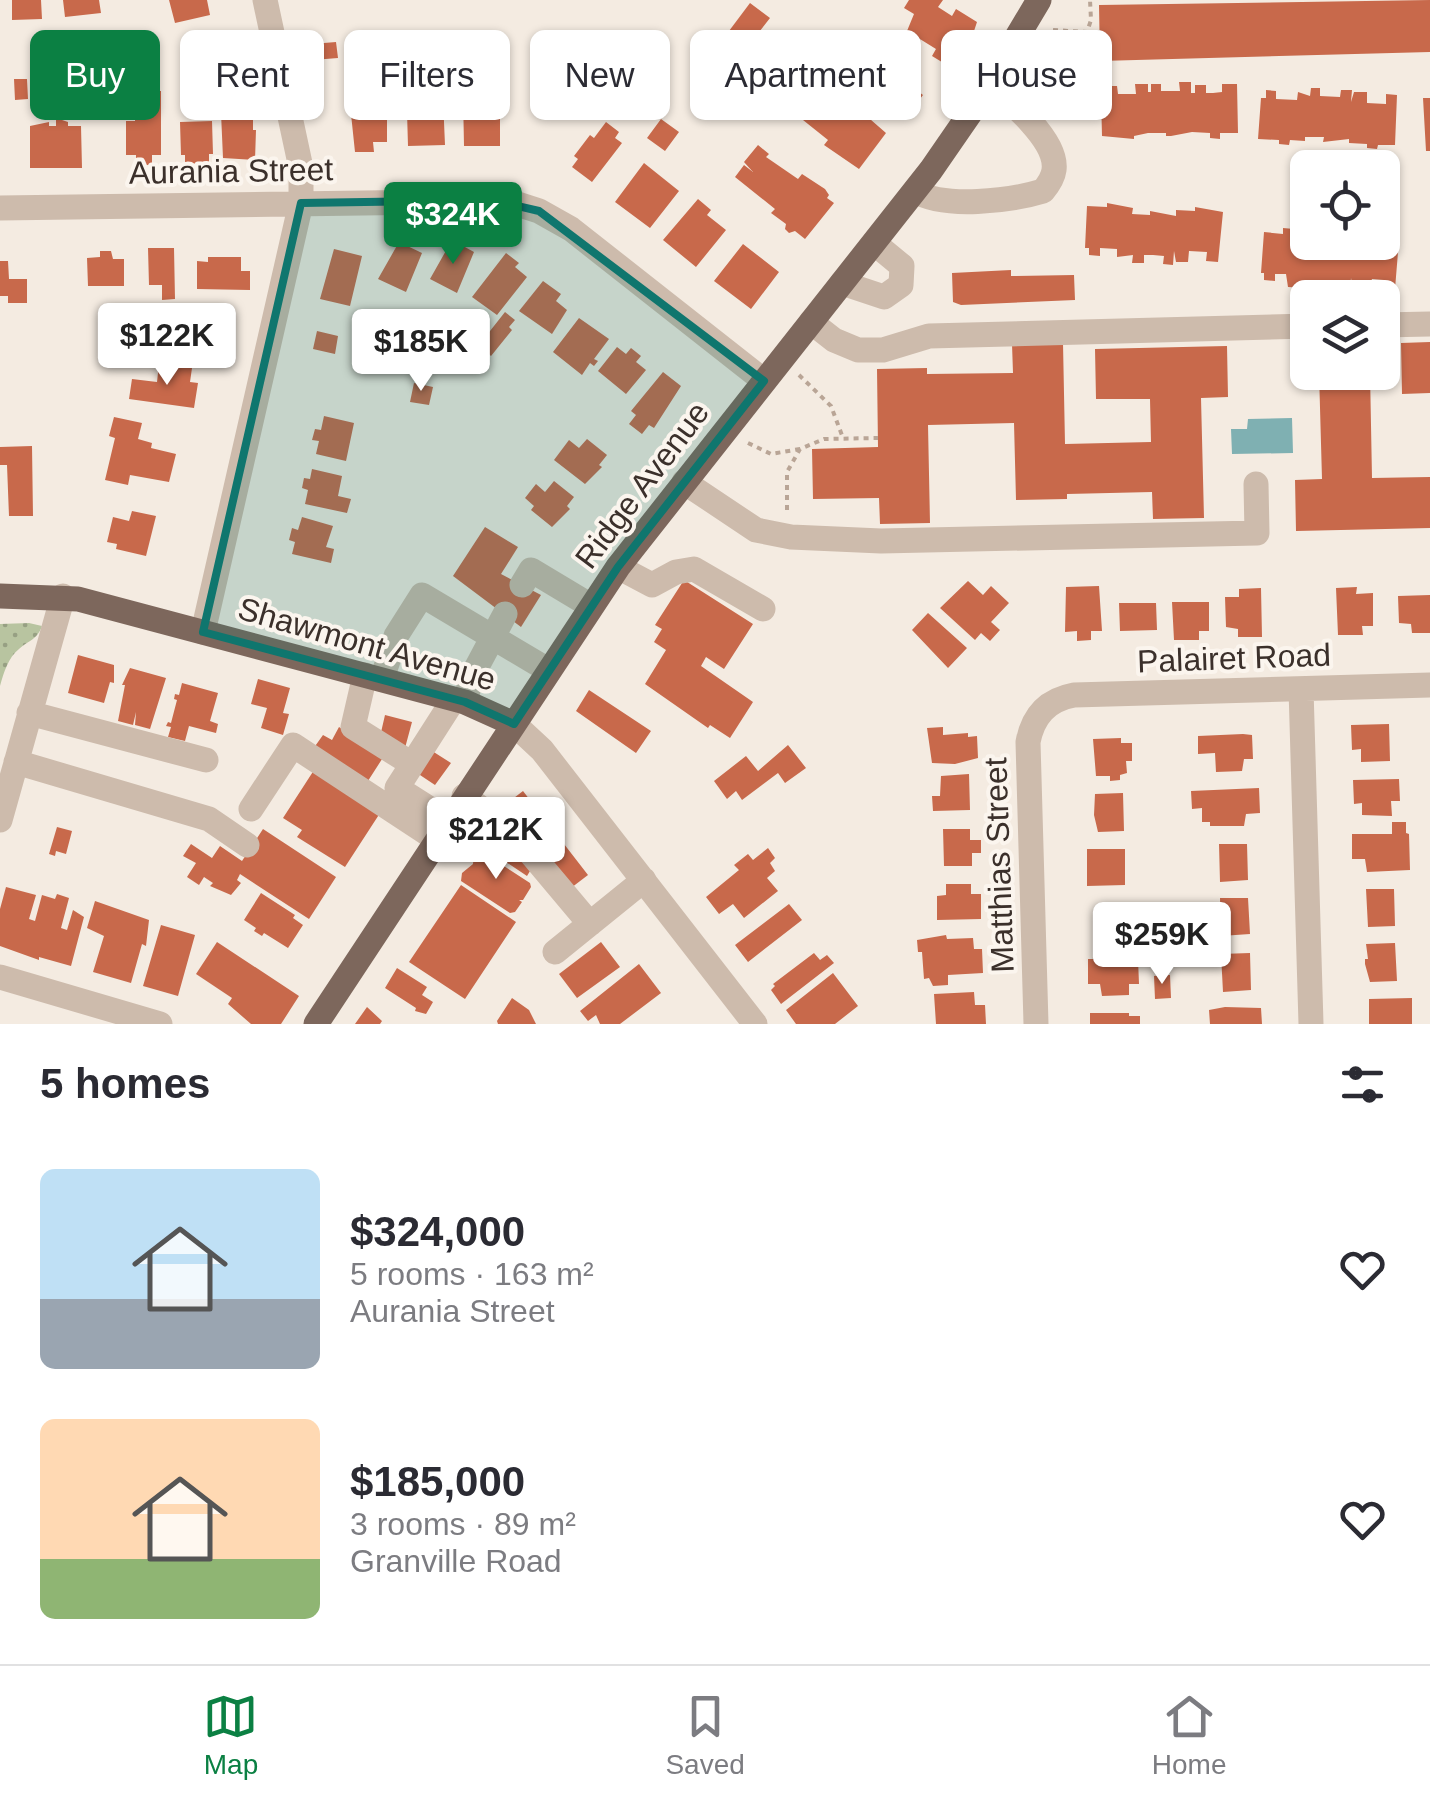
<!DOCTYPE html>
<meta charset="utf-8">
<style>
:root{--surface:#fff;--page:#f7f7f7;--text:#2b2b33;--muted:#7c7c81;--line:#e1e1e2;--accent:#0b8043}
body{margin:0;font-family:Helvetica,sans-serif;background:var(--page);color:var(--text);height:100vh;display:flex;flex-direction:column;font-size:38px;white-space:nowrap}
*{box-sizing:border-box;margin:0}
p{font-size:32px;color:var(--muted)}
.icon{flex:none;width:55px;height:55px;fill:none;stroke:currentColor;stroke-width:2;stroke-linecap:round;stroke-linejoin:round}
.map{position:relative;height:1024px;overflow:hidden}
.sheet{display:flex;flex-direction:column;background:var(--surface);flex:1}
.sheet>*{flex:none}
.banner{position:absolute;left:30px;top:30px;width:1370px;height:90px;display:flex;gap:20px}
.buttons{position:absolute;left:1290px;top:150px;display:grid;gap:20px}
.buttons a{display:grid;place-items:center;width:110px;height:110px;border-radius:15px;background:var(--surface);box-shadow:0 2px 8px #0004;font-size:50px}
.price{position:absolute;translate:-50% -85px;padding:0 22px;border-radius:10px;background:#fff;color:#222;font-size:32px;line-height:65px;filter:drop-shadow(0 2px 5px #0008)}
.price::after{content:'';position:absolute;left:50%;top:60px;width:30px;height:22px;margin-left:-15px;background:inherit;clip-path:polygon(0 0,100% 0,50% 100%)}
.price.active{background:var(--accent);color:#fff}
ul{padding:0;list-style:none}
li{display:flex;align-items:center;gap:30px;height:250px;padding:0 40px}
li span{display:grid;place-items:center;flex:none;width:280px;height:200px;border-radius:15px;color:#555}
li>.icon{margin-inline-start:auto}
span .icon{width:120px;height:120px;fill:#fffc;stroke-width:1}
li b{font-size:42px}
h2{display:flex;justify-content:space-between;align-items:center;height:120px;padding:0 40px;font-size:42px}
.pill{padding:0 35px;border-radius:15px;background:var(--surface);box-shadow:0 2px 8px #0004;font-size:35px;line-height:90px}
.pill.active{background:var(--accent);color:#fff}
.menu{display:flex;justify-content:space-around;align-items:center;height:140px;border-top:2px solid var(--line);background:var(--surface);font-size:28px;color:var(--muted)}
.menu a{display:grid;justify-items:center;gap:5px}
.menu .active{color:var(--accent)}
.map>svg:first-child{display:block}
</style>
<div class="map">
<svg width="1430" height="1024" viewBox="0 0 1430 1024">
<defs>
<pattern id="grass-dots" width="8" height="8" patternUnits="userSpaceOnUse" patternTransform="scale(2.5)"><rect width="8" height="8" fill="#b8c4a0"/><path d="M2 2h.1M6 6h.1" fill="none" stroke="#97a083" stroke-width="1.8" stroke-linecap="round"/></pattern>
</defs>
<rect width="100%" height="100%" fill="#f4ebe1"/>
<path fill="url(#grass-dots)" d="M29 623 42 626C37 640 29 640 19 649 8 658 4 672 0 686V624Z"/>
<path fill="#7fb0b2" d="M1292 418 1293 453 1232 454 1231 429H1247L1248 419Z"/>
<path fill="#c8694b" d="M12 0H41L42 19 12 20Z
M63 0H99L101 13 65 17Z
M169 0H207L210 15 175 23Z
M909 0H943L938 7 952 16 956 9 977 22 971 40 950 67 932 56 936 49 907 31 914 14 904 8Z
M1430 0V52L1100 61 1099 5Z
M750 3 770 18 745 50 726 35Z
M336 42 338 58 313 60 312 44Z
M864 49 923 95 910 112 887 95 890 91 852 61Z
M209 50 210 72 186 74 184 52Z
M711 55 733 73 720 89 698 71Z
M596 71 616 87 600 108 580 92Z
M83 78H97V97L83 98Z
M14 79H27L28 99 15 100Z
M1179 82H1191V93H1195V85H1206V93H1213L1222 92V84H1237L1238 133H1220V139L1210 138V133L1192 132 1171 136H1166V133H1148L1134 136V139L1102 136 1101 95H1106V86H1117L1118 94H1136L1135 84H1148V92H1151V84H1161V91H1180Z
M820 87 845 107 848 103 855 106 886 133 859 169 824 145 828 140 798 116Z
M1311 88H1320V96L1340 97 1341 90H1352L1351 102 1354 92H1367V103L1386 104V94L1397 95 1395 145H1378L1377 149 1367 148V144L1349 143V139L1323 142 1324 137H1305V141L1290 140 1289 145 1279 144V140L1258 139 1261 98H1266V90L1276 91V99L1297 100 1298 92 1310 96Z
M136 91H161V155H152V165H136V155H126V121H135Z
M463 95H489L490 110 500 109V146H464Z
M1423 98H1430V151H1426Z
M427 99H443L445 145 408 146 407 112H428Z
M229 103H246L247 112H253V130H256L255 160 223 158 221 113 229 112Z
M387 113V142H373L374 152H355L351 114Z
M56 118 68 122V126H81L82 168H30V126L49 122V126H56Z
M661 119 679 132 665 151 647 138Z
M212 121 213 154H209V164L185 165V155H181L180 122Z
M606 122 619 132 615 138 622 143 592 182 572 167 578 159 574 156 590 135 594 138Z
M758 145 769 154 766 157 798 179 802 174 825 189 829 195 827 198 834 203 805 239 795 231 789 233 785 229 786 224 771 213 775 209 735 177 744 165 753 172 744 162Z
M644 163 679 191 650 228 615 202Z
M698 199 711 210 707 215 726 230 696 267 663 240Z
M1107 203 1133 208 1132 214 1150 215V211L1176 216V210L1195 211V207L1223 212 1218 262 1206 261 1207 252 1189 251 1188 262H1176L1174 251 1173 265 1163 264 1164 256 1153 255H1144V263H1132L1133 255 1117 257V249L1100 248V256L1089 255V248H1085L1087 206 1107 207Z
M1283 228 1294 229V234L1308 235V242L1399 240 1395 289 1384 288V280L1372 279 1370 285H1365L1364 290 1353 289 1351 278 1350 291 1339 290 1340 282 1325 281 1321 289 1288 287 1286 274H1275V281L1264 280V273H1261L1264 232 1283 234Z
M452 240 474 252 457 293 430 279Z
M399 242 422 253 406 292 378 279Z
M743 244 779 272 751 309 714 281Z
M148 248H174L175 299 162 300V285H149Z
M334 249 362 256 350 306 320 299Z
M100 251H111L113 259H124V286H88L87 258 100 257Z
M506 253 519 263 515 267 527 277 497 315 472 297Z
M208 257H241V271H250V290L197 289V261L208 262Z
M0 261H8L9 279H27V303H8V296H0Z
M1011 270V276L1074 275 1075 300 961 305 953 302 952 273Z
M543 281 561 294 556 301 567 310 552 334 519 311Z
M505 312 515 320 509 327 512 330 491 356 479 345Z
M579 318 609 339 594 359 598 361 594 366 590 363 582 375 553 352Z
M394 322 414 332 404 352 384 343Z
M317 331 338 336 335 354 313 349Z
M1430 342V393L1402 394 1401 343Z
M1063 343 1065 444 1151 442 1150 399H1096L1095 349 1227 346 1228 397 1201 398 1204 518 1153 519 1152 492 1067 494V499L1016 500 1014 423 928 425 930 523 880 524 879 498 813 499 812 449 878 447 877 369 927 368V374L1013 373 1012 344Z
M617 347 626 354 631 348 641 356 636 362 646 370 626 394 598 371Z
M159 364 192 368 190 382 198 383 194 408 129 399 132 379 157 382Z
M663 372 681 386 654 428 649 425 642 434 629 424 636 415 631 411Z
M1319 372H1370L1372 478 1430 477V528L1296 531 1295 480 1322 479Z
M414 383 433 387 429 405 410 402Z
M324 416 354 423 346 461 316 454 319 441 312 440 315 429 321 430Z
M114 417 142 423 138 439 152 443 151 448 176 454 169 482 130 475 128 485 105 480 115 438 109 436Z
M587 439 607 455 599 465 602 467 585 484 554 460 569 440 579 448Z
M32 446 33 516H9L7 465H0V447Z
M312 469 342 476 338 496 351 499 347 513 305 504 308 490 302 488 304 478 310 479Z
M554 481 574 497 567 506 570 509 552 527 531 510 534 506 525 498 536 484 545 492Z
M132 511 156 516 146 556 116 549 117 544 107 542 113 517 129 521Z
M302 517 333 526 326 547 334 549 331 563 292 554 295 542 289 540 292 528 298 530Z
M485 527 518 547 501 574 541 595 521 627 453 576Z
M684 580 753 624 724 669 706 657 701 666 753 702 730 738 710 725 708 728 645 684 666 650 654 642 662 629 655 625Z
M968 581 983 595 991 586 1009 603 991 622 1000 630 990 641 981 633 975 640 940 608Z
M1099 586 1102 631H1091V640L1077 641V631L1065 632 1066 587Z
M1357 587 1356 594 1373 593V626H1362L1363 635H1338L1336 588Z
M1261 588 1262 637H1238V629L1226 627 1225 597H1239V589Z
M1430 595V633H1412L1411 624 1399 623 1398 596Z
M1172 602H1209V631H1199V640H1174Z
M1119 603H1156L1157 630 1120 631Z
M928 613 967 648 948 668 912 630Z
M78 655 114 665V683L110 682 104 703 68 693Z
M130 668 166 678 150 729 135 725 136 712 133 725 118 721 125 685H122Z
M258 679 290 688 283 713 289 714 283 735 261 728 267 708 251 704Z
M182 683 218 693 210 721 218 724 216 733 189 726 185 741 168 737 171 727 166 726 168 722 171 723 177 700 174 699 175 694 179 695Z
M589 690 651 731 636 753 576 711Z
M385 715 412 722 405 748 379 741Z
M1389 724 1390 761 1361 762V749L1352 750 1351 725Z
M339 727 384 756 366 784 313 749 323 735 332 740Z
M943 727V735L968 733V737L977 736 978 758 955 764 932 763 927 728Z
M1243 734 1252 735 1253 759H1244L1242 771 1216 772 1215 753 1198 754V736Z
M1121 738V743H1132V761H1126L1127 773 1120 775V780L1110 781V776H1096L1093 739Z
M788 745 806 768 785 783 778 773 742 800 736 791 727 799 714 781 746 756 758 771Z
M429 749 451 763 435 785 414 771Z
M316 767 382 810 345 867 297 837 302 830 283 818Z
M969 774 970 810 933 811 932 796H940L941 776Z
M1399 779 1400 801H1391L1392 816 1362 815V803L1354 804 1353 780Z
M1259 788 1260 813 1246 814 1244 826H1210V822H1202V808L1192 809 1191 791Z
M523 791 588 875 567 891 502 807Z
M1123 793 1124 831 1098 832 1094 815 1095 794Z
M1392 822H1406V833L1409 834 1410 870 1367 872 1365 859H1352V834H1392Z
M57 827 72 831 66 854 56 851 55 856 49 854Z
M263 829 336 877 309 919 240 874 237 880 241 883 231 895 210 886 213 883 204 877 199 885 187 877 196 863 183 856 191 844 212 858 220 846 242 861Z
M943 829H970V840H981V853H972V866H944Z
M498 838 527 857 530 871 527 876 491 852Z
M1219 844H1247L1248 880 1220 882Z
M768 848 775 858 770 863 775 871 767 878 778 891 744 918 733 904 719 914 706 897 739 870 734 865 748 854 753 860Z
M1087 849H1125V885L1087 886Z
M481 851 530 883 531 887 523 900H519L522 902 515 912 510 913 461 881 462 873 473 864 474 854Z
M946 884H971V894H981V919L937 920V896L946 895Z
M461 885 516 922 465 999 409 962Z
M6 887 36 895 29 919 35 921 42 895 55 899 57 894 69 898 61 928 67 930 73 910 84 917 71 966 39 957V960L0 946V909Z
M1366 889H1394L1395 926 1368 927Z
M261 893 295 915 293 918 303 925 288 948 264 933 262 936 254 931 256 928 244 920Z
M1220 898H1248L1250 934 1221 936Z
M95 901 149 920 146 946 142 944 131 983 93 972 104 936 87 928Z
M1126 903 1127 940 1101 941 1097 925 1099 904Z
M789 904 802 920 748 962 735 945Z
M161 925 195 935 178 996 143 986Z
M946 935 947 939 973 938 974 949H982L983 973 948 975V985L933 986 929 978 924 979 922 952H918L917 940Z
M217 942 299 996 281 1024H251L228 1004 232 998 196 974Z
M601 942 620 967 577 998 559 974Z
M1395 943 1397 981 1370 982 1365 964V959H1368L1366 944Z
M814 953 820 960 827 955 834 963 781 1004 771 990 775 986 773 984Z
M1250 953 1251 990 1223 992 1221 954Z
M1088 959H1138L1139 984H1129V995L1102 996 1100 984H1088Z
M639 964 661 993 620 1024H600L596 1015 588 1021 580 1011Z
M397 968 427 987 422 995 433 1002 426 1014 415 1011 416 1008 385 988Z
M833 973 858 1006 835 1024H796L786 1010Z
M1170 975 1171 998 1155 999 1154 976Z
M974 992 975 1005H985L986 1024H936L934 994Z
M512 998 529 1010 536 1024H498L497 1021Z
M1412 998V1024H1369V999Z
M367 1007 382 1021 380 1024H355Z
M1225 1007 1261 1008 1262 1024H1210L1209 1010Z
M1090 1013H1129V1016H1140V1024H1090Z"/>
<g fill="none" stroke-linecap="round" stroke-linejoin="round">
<path stroke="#b9a596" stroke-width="4" stroke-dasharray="5 5" stroke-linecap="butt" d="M1053 30 1087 32 1091 20 1090 0
M1087 32H1100
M799 375 831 406 843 438
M748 443 771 454 800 449
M787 510V472L800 449 824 439 878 438"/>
<path stroke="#cdbbac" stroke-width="25" d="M915 191C944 209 1010 201 1043 191 1048 185 1053 178 1054 170 1058 141 1010 100 988 85
M0 208 508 201 539 211 571 229 764 381
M842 283 884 297 901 285 902 266 874 243
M811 322 834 340 858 350H883L929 336 1308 326
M1382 325 1430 324
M684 482 756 530 791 537 881 541 1257 533 1256 484
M618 567 652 585 676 572 694 569 763 609
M522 585 531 570 591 606
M203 632 301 203V168L265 0
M365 675 353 727 412 764
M382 679 396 636 422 595 548 670
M1301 689 1311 1024
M465 702 472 676 505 614
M29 713 206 760
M514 724 542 750 755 1024
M16 762 209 819 247 845
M464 796 511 830 590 924
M251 809 293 745 436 839
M0 820 63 596
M449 821 397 788 454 699
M555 952 644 880
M0 977 160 1024
M1036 1024 1028 742C1033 716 1047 700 1074 695L1430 685"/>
<path stroke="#7d675c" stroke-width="25" d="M0 596 78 599 465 702 514 724
M316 1024 618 567 931 170 980 99 1039 0"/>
</g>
<path fill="#0f766e" fill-opacity="0.2" stroke="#0f766e" stroke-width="8" stroke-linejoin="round" d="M492 200 539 211 764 381 618 567 514 724 465 702 203 632 301 203Z"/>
<g text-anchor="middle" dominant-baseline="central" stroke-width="8" stroke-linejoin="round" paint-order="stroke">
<g font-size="32" fill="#3b302b" stroke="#fbf5ee">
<text transform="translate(231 171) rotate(-1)">Aurania Street</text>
<text transform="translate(642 485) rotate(-53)">Ridge Avenue</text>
<text transform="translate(367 644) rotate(16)">Shawmont Avenue</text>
<text transform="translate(1234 658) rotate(-2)">Palairet Road</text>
<text transform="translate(999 865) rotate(-92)">Matthias Street</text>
</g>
</g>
</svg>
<div class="buttons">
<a><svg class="icon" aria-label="locate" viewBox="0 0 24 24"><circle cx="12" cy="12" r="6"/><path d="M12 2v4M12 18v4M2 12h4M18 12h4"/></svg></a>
<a><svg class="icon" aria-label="layers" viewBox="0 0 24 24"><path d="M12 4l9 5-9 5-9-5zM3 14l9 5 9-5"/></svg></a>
</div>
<b class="price active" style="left:453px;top:267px">$324K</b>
<b class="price" style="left:167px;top:388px">$122K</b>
<b class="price" style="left:421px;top:394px">$185K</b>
<b class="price" style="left:496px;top:882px">$212K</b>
<b class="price" style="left:1162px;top:987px">$259K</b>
<div class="banner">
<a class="pill active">Buy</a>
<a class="pill">Rent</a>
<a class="pill">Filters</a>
<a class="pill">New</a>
<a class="pill">Apartment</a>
<a class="pill">House</a>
</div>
</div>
<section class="sheet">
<h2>5 homes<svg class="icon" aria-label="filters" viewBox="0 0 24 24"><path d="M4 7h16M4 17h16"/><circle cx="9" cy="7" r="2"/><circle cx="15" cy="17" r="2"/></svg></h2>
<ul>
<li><span style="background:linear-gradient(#bfe0f5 65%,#9aa5b1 0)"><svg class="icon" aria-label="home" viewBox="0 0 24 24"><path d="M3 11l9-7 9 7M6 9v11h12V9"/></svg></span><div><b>$324,000</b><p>5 rooms · 163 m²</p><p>Aurania Street</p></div><svg class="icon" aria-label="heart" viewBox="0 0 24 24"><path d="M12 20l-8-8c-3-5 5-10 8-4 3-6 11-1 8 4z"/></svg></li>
<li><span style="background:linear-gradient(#ffd9b3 70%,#8fb573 0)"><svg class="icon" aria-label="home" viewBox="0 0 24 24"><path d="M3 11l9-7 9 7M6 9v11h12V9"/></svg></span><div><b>$185,000</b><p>3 rooms · 89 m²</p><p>Granville Road</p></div><svg class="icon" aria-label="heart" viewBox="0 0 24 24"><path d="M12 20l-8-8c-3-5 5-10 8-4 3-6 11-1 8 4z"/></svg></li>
</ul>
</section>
<nav class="menu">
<a class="active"><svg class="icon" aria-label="map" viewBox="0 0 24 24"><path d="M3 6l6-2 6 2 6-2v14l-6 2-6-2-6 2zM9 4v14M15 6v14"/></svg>Map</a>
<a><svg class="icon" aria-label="saved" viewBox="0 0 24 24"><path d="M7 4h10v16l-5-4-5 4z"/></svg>Saved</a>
<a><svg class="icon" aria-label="home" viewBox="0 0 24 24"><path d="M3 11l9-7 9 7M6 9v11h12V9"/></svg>Home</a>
</nav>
